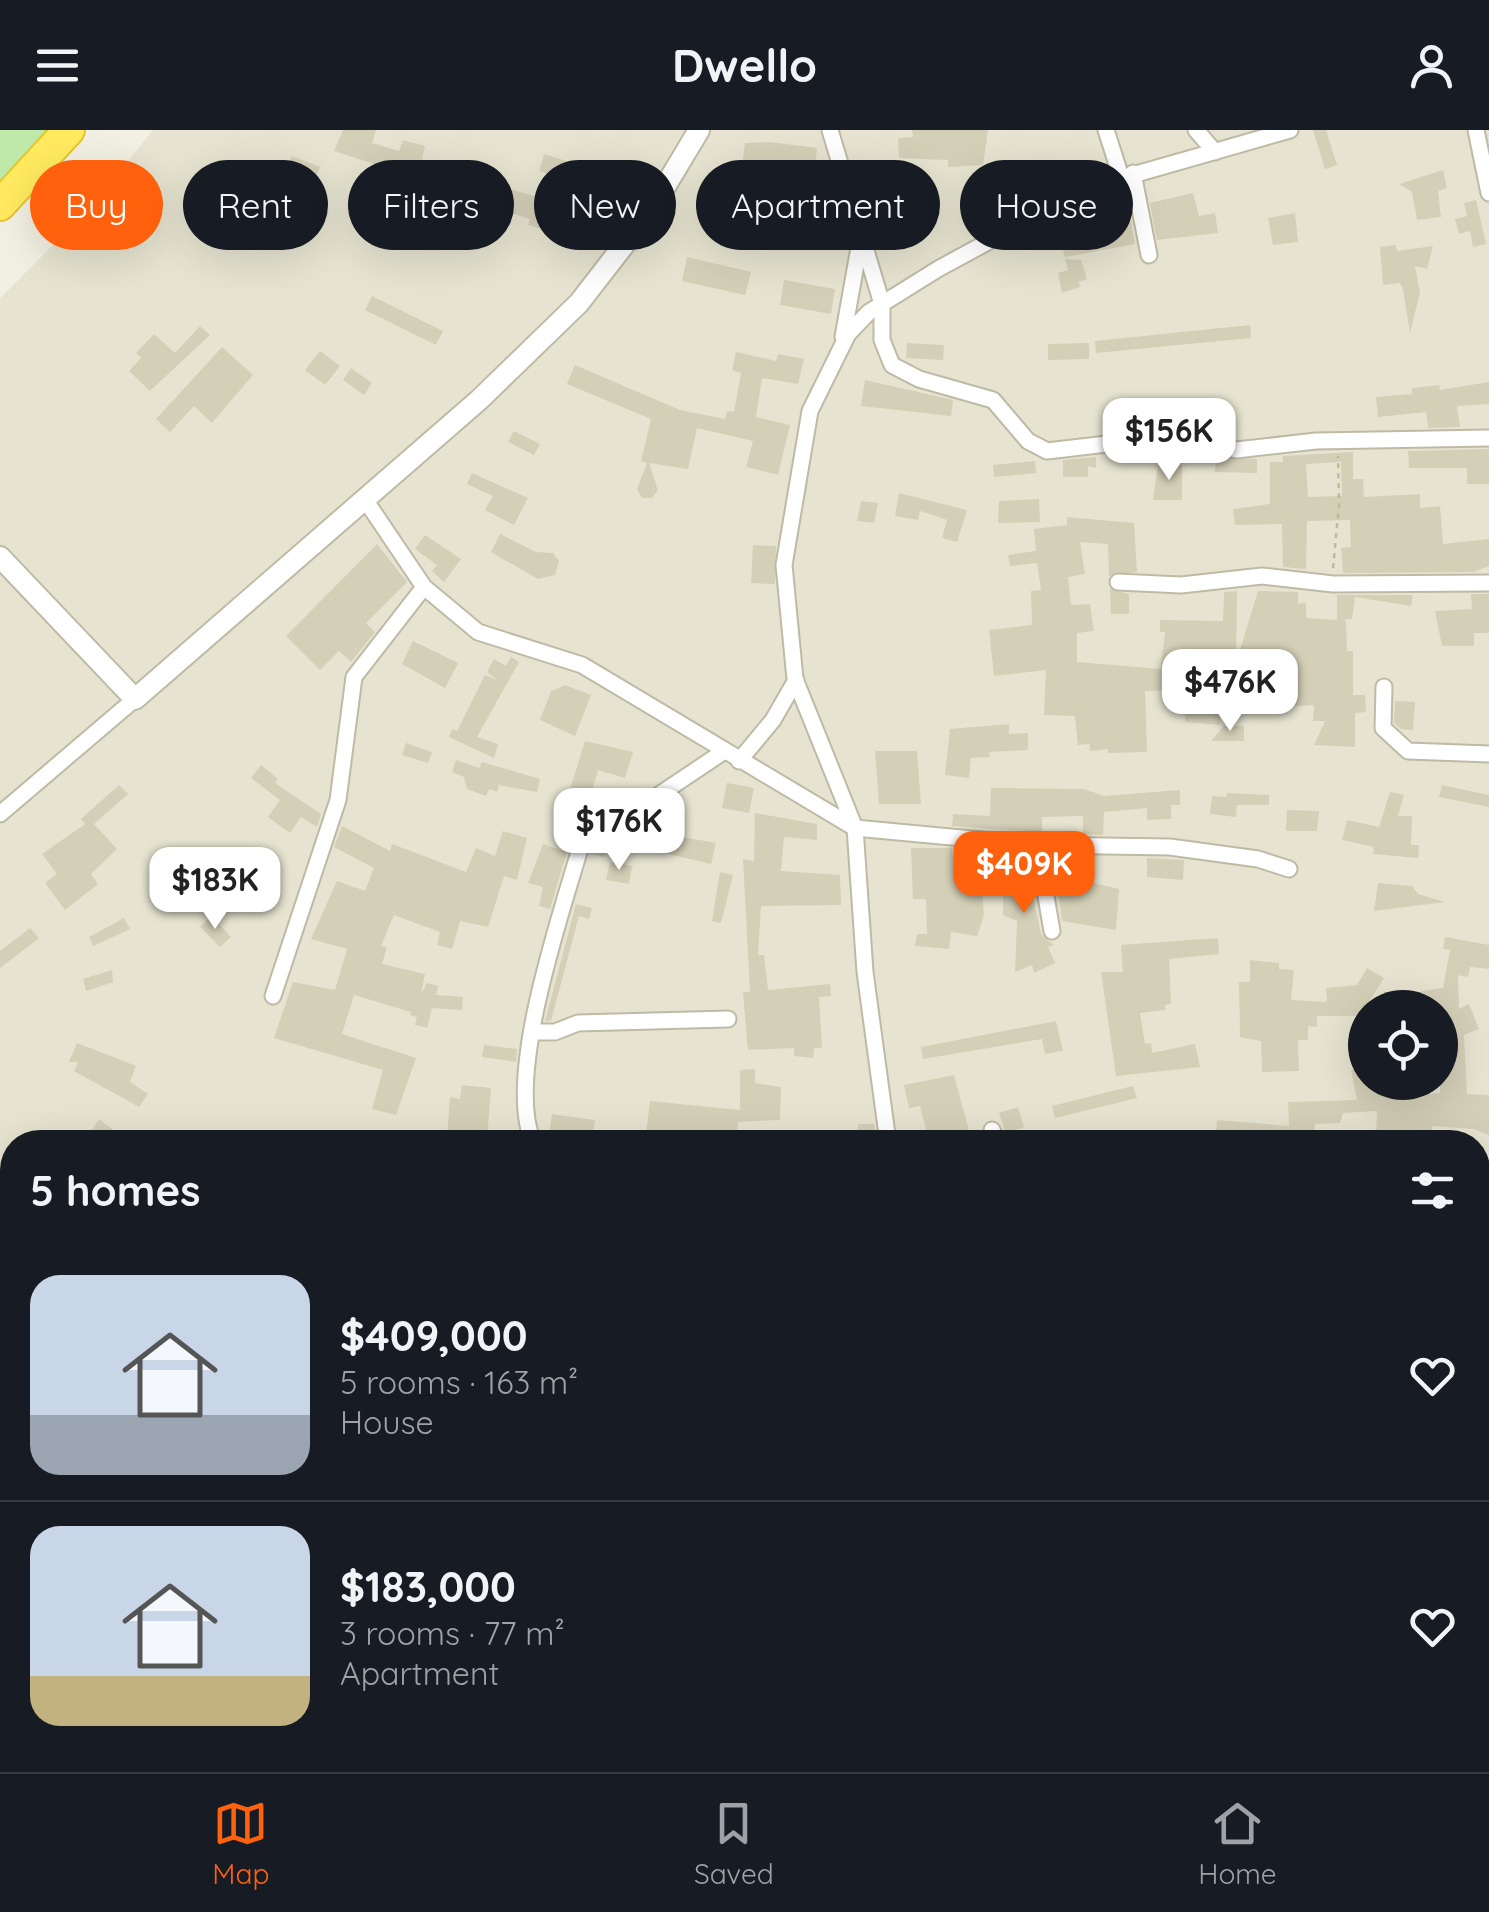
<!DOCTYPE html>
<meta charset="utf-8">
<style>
:root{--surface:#171b24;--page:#20242c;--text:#f1f3f6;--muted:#9ea1a6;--line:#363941;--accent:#ff610c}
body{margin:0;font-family:Quicksand,sans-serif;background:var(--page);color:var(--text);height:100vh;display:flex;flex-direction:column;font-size:38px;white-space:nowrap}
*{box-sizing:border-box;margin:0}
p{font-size:32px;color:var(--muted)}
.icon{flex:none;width:55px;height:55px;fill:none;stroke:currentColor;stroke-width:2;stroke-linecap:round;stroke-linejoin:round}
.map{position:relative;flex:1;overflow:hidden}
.sheet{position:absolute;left:0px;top:1000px;width:1490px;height:642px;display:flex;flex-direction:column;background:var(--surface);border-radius:40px 40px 0 0;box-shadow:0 10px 40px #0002}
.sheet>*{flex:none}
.guide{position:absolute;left:30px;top:30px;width:1430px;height:90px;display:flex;gap:20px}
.tools{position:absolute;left:1348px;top:860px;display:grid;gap:20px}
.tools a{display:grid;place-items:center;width:110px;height:110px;border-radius:50%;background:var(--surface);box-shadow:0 10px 40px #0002;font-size:50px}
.price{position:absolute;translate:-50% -85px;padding:0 22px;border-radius:20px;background:#fff;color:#222;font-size:32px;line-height:65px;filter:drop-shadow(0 2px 5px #0008)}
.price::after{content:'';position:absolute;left:50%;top:60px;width:30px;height:22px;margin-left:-15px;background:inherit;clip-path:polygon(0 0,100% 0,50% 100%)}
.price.active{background:var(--accent);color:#fff}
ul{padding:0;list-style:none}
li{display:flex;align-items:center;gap:30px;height:250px;padding:0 30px}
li+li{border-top:2px solid var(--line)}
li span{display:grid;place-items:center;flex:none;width:280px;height:200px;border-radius:30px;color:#555}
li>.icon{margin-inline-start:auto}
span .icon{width:120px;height:120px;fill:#fffc;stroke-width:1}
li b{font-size:42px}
h2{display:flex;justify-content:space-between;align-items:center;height:120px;padding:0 30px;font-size:42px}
.pill{padding:0 35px;border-radius:45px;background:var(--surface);box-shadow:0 10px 40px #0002;font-size:35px;line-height:90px}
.pill.active{background:var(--accent);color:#fff}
header{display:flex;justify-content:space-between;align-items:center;height:130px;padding:0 30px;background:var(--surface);font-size:45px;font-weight:800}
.tabs{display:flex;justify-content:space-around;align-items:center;height:140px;border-top:2px solid var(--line);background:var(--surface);font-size:28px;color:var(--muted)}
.tabs a{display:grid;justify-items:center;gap:5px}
.tabs .active{color:var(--accent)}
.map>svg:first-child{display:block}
</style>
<header><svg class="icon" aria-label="menu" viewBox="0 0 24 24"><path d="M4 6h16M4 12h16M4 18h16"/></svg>Dwello<svg class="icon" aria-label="person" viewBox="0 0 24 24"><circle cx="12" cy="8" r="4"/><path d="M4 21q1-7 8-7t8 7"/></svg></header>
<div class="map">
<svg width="1489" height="1642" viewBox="0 0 1489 1642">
<rect width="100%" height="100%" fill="#f2f0e2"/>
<path fill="#e6e4d0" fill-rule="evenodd" d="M153 0H1489V1642H0V168L93 75ZM1365 878H1440V952H1365ZM12 1012H1478V1630H12Z"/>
<path fill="#bfe9a8" d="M0 0H55L0 58Z"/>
<path fill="#d4cfb7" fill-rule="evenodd" d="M343 0H376L372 13 399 21 403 10 425 16 422 29 449 41 442 58 404 42 396 70 386 67 393 40 334 21Z
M912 0H988L983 35 948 37V30L899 28 898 8 913 7Z
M1313 0H1326L1337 35 1325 39Z
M770 12 817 18 814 50H833L834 83 765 80 753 78 755 65 732 63 734 43 741 44 745 13Z
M544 24 579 35 572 60 599 69 593 90 557 79 551 96 545 94 543 99 528 95 530 89 489 76 496 55 548 70 556 46 539 41Z
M292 26 320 37 315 50 287 38Z
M1443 40 1447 58 1438 61 1441 87 1417 90 1412 62 1399 54Z
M897 58 904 83 879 89 875 74 883 72 880 63Z
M1193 63 1199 86 1215 83 1218 103 1157 110 1150 73Z
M1476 70 1486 114 1473 117 1470 101 1459 104 1455 89 1467 86 1464 73Z
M1012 72 1016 84 995 95 989 81Z
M425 76 443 82 435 111 412 104 417 84 422 86Z
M1128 77 1135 114 1065 127 1058 104 1073 97 1079 111 1104 106 1101 84Z
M1295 83 1298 112 1273 115 1268 88Z
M1396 115 1397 121 1433 116 1427 139 1415 136 1420 163 1410 203 1403 159 1400 153 1383 155 1380 117Z
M687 127 751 142 745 165 682 151Z
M1065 129 1081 130 1087 149 1079 152 1080 157 1062 163 1058 143 1068 140Z
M784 150 835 159 831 184 780 175Z
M372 166 443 201 436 215 365 180Z
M1250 195 1251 208 1096 223 1095 211Z
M200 196 210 205 150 261 129 241 141 228 136 223 154 204 175 223Z
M907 213 944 215 943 230 906 228Z
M1089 213V229L1048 230V214Z
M222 217 253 245 212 293 194 276 170 302 156 289Z
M320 221 340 236 325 255 305 240Z
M736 222 776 231 778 224 804 229 798 254 762 248 756 287 790 295 778 345 746 337 753 311 697 298 688 339 649 333 658 360 652 368H642L637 359 647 333 641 331 651 289 567 254 575 235 680 280 725 289 727 281 734 282 741 243 732 240Z
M351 238 372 253 364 265 343 250Z
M865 250 953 270 951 286 861 276Z
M1489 252V274L1457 276 1460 297 1428 298 1426 282 1378 287 1376 267 1412 264V258L1439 255 1440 260Z
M514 301 540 314 534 325 508 312Z
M1489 319V354H1467V338H1409L1408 321Z
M1353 322V349H1363L1364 367 1420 364V378L1440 376 1443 414 1489 409V436L1473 442 1343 443 1341 418 1351 417 1350 390 1307 391 1306 439 1283 437 1282 394 1235 395 1233 379 1270 374V332H1283V326ZM1341 332 1342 366 1308 367 1306 334Z
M1096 327V338L1088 336V347H1063V330Z
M1216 327 1257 329V343L1215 342Z
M1035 331 1036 343 994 347 993 335Z
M1158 335H1182V370H1153Z
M472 343 528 368 514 395 485 380 493 366 467 354Z
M899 363 967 380 957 412 942 408 947 390 920 381 918 390 895 386Z
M1039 369 1040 392 998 393 999 371Z
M861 371 878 373 874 393 857 391Z
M1067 387 1134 393 1137 442 1109 446 1108 414 1080 412 1085 444 1068 447 1071 475 1090 474 1094 501 1077 503V532L1161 539 1165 502H1160V490L1223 491 1224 462 1237 461 1236 533 1258 461 1298 462V474L1306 473V488L1337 490V465H1413L1411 476 1355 467 1352 489 1338 490H1346L1347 521H1353V565H1365L1366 582 1355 583V617L1314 615 1325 591H1313L1314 575 1282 577 1283 543 1234 545 1233 559H1222L1220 595 1185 592 1186 576 1170 575 1171 560 1145 561 1147 622 1108 623V619L1090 621V614L1078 615 1075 586 1044 585 1046 540 994 546 989 500 1032 495 1031 461 1041 460 1037 433 1010 436 1008 425 1036 421 1034 399 1067 395Z
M500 404 536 422 553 423 559 431 555 445 538 449 491 422Z
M425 405 461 429 444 452 432 441 437 435 415 419Z
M377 414 407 452 366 493 375 502 351 532 339 521 320 540 286 506Z
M753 415 776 416 775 454 751 453Z
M1110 459 1129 464V484H1111Z
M1471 464H1489V503H1474V516H1442L1435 481 1472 479Z
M413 511 458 533 445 558 402 534Z
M511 527 519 532 477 607 498 614 494 628 449 607 452 599 457 601 485 545 497 550 487 542 494 529 506 536Z
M565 555 591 565 575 606 540 590 551 561Z
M1395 571 1415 572 1413 600 1401 599 1394 593Z
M1009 594V604L1028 603V620L989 622 990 627 971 628 969 648 945 645 950 599Z
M1224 596H1244V611H1211Z
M585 611 633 622 625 648 598 640 588 674 568 666Z
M406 613 432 622 428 633 402 625Z
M875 621H917L921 674H879Z
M456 630 479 638 482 632 540 649 537 662 499 655 497 662 489 659 486 666 467 659 464 647 452 642Z
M261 635 278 649 275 653 321 684 317 697 301 687 290 703 268 687 280 670 251 648Z
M727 653 754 658 749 683 722 678Z
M119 655 128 664 94 694 117 719 91 744 98 754 65 780 45 753 57 744 42 724 85 694 81 689Z
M1442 655 1489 665V677L1439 667Z
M991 658 1084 659 1104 666 1180 660V675H1171V689L1147 690V678L1104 682 1103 705 1083 704V686L1042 687V702L952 696 953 684 990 686Z
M1390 662 1404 665 1398 686H1412L1411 715H1419L1418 728 1373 724 1374 717 1342 710 1347 690 1379 697Z
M1227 663 1269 665V675H1237L1236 687 1210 684 1212 666 1227 667Z
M1287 680 1319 681 1317 701H1286Z
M755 683 817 694V710L784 707 781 741 840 745 841 775 761 776 758 825H764L768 860 830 854 831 866 819 867 822 918H814L813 928 794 926V918L748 920 743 862H750L743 729 754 731Z
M342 696 390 721 392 714 466 742 476 718 495 726 503 701 527 708 517 750 504 746 488 797 460 791 452 819 437 815 440 802 394 785 381 816 387 817 382 834 425 844 421 864 427 853 438 856 436 865 463 867 462 880 432 878 427 898 415 895 417 887 410 885 411 882 354 865 342 904 416 928 396 985 372 979 383 940 274 908 293 852 335 860 347 819 311 809 337 751 365 761 374 738 334 717Z
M611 701 604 727 590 724 599 705Z
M655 702 716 713 711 734 651 720Z
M543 714 567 722 550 779 539 776 543 757 528 753Z
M911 718H952L953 728 979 726 984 785 977 806 951 802 949 819 915 816 917 804H927L926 769H913Z
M1004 723 1024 725 1041 804 1054 815 1048 817 1055 833 1034 843 1032 835 1015 842 1017 791 1003 785Z
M1053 726 1094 727V753L1119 759 1116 800 1062 791Z
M1147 728 1184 730 1183 750 1147 747Z
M610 732 632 736 629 754 606 750Z
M720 742 733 745 721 793 712 791Z
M1378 753 1412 756 1418 764 1445 772 1374 781Z
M576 774 592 778 589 789 579 786 551 891H545Z
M211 786 231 807 220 817 200 797Z
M124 788 130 799 93 816 89 807Z
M30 798 39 808 0 838V821Z
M1445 807 1489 815V839L1470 837 1468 847 1458 845 1459 879 1469 874 1479 899 1464 905 1467 964 1489 965V1005L1473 999 1432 996 1431 1007 1376 1006 1377 981 1343 983 1340 993 1315 994 1314 1010 1216 1002 1217 990 1289 996 1288 972 1357 970 1351 940 1365 937V952H1391L1385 967 1440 963V878H1423L1422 861 1443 858 1450 820 1443 819Z
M1218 808 1219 824 1169 829 1171 874 1165 875V880L1140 883 1145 914 1151 913 1152 923 1195 914 1200 937 1116 946 1101 842H1123L1121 815Z
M1250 830 1279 833V839L1294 840 1291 870 1327 872 1326 858 1357 855 1367 838 1384 848 1365 878V886H1317V897L1308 896V910H1298L1299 941 1262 942 1261 911 1240 907 1239 852H1250Z
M112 840 113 852 86 861 83 849Z
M1056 891 1063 921 1045 924 1042 909 923 929 921 917Z
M77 913 136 936 130 952 148 964 139 977 74 941 78 932H69Z
M484 915 517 919 516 932 482 927Z
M755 939V953L781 957 780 990 738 992 737 1012H645L650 971 740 980V940Z
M954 945 972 1012H929L920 976 909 978 904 955Z
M462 955 491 958 487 1009 447 1006 450 967 460 969Z
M1133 956 1137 968 1055 988 1052 976Z
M1018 977 1024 997 1006 1003 999 983Z
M552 984 595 990 592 1012H548Z
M99 989 112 999 129 1012H84Z
M858 994H874L877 1012H857Z
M0 1514 12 1526V1539L0 1552Z
M510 1630H575L570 1642H521Z
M931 1630 951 1633 967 1630 965 1642H927Z"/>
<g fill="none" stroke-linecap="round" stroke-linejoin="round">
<g stroke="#bebaa5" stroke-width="11">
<path id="service" d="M0 1163 12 1174"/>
</g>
<g stroke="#bebaa5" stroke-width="19">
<path id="minor" d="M830 0 882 174V210L892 235 919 249 993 270 1028 311 1047 321 1175 306 1236 320 1316 311 1489 308
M1106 0 1121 47
M1196 0 1215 22
M1476 0 1489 63
M1133 43 1149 125
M843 207 860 112
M364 368 424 457 478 502 582 535 855 698 1037 715 1170 717 1258 729 1289 739
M1118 452 1181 455 1262 446 1333 454 1489 453
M1384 557 1383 598 1408 621 1489 624
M739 631 773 590 796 550
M0 684 135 569
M1037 715 1052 801
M273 866 338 670 354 547 424 457
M532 902H555L578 893 728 889
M992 1000 997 1012
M533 1012C504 944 564 776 584 705L592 695 635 681 723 622
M888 1012 865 842 855 698 795 549 784 435 810 281 848 204 869 182 938 139 1087 58 1290 0
M0 1109 12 1110
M1478 1273 1489 1271
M0 1584 12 1573
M480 1630 510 1642
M460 1642 464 1630
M976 1642 979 1630
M1129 1642 1136 1630"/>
</g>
<g stroke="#bebaa5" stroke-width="24">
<path id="tertiary" d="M0 427 135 569 479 270 579 173 651 80 699 0"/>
</g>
<g stroke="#e4c52a" stroke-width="34">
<path id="motorway" d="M0 75 69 0"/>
</g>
<path stroke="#c0ba95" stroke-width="2.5" stroke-dasharray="5 5" stroke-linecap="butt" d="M1333 438 1339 375 1338 326"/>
<use href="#service" stroke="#fff" stroke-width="8"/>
<use href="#minor" stroke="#fff" stroke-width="15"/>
<use href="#tertiary" stroke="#fff" stroke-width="20"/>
<use href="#motorway" stroke="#ffea60" stroke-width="30"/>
</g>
</svg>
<div class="tools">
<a><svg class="icon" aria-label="locate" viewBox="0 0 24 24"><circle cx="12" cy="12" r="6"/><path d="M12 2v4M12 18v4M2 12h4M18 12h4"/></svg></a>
</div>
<b class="price" style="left:1169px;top:353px">$156K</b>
<b class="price" style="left:1230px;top:604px">$476K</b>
<b class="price" style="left:619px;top:743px">$176K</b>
<b class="price active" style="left:1024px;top:786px">$409K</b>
<b class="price" style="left:215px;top:802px">$183K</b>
<div class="guide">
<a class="pill active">Buy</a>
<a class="pill">Rent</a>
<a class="pill">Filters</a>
<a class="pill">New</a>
<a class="pill">Apartment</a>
<a class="pill">House</a>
</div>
<section class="sheet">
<h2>5 homes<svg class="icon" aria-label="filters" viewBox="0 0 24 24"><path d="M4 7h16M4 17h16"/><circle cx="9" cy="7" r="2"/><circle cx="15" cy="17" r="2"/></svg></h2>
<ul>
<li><span style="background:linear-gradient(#c9d6e8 70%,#9aa5b1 0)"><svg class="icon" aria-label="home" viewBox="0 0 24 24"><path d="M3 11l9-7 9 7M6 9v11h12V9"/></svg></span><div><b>$409,000</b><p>5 rooms · 163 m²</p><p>House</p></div><svg class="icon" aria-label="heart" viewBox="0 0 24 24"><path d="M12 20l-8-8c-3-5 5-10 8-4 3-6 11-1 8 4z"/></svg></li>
<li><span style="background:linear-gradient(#c9d6e8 75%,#c2b280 0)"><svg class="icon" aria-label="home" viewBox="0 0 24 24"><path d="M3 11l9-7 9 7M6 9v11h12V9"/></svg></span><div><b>$183,000</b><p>3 rooms · 77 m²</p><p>Apartment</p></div><svg class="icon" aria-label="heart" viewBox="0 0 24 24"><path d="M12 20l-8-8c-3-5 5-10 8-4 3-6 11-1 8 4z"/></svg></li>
</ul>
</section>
</div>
<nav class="tabs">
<a class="active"><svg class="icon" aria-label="map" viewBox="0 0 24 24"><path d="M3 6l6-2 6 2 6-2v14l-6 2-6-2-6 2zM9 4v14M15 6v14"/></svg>Map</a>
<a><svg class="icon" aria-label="saved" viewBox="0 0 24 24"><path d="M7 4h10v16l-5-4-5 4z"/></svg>Saved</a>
<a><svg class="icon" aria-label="home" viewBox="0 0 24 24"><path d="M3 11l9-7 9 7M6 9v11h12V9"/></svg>Home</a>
</nav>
